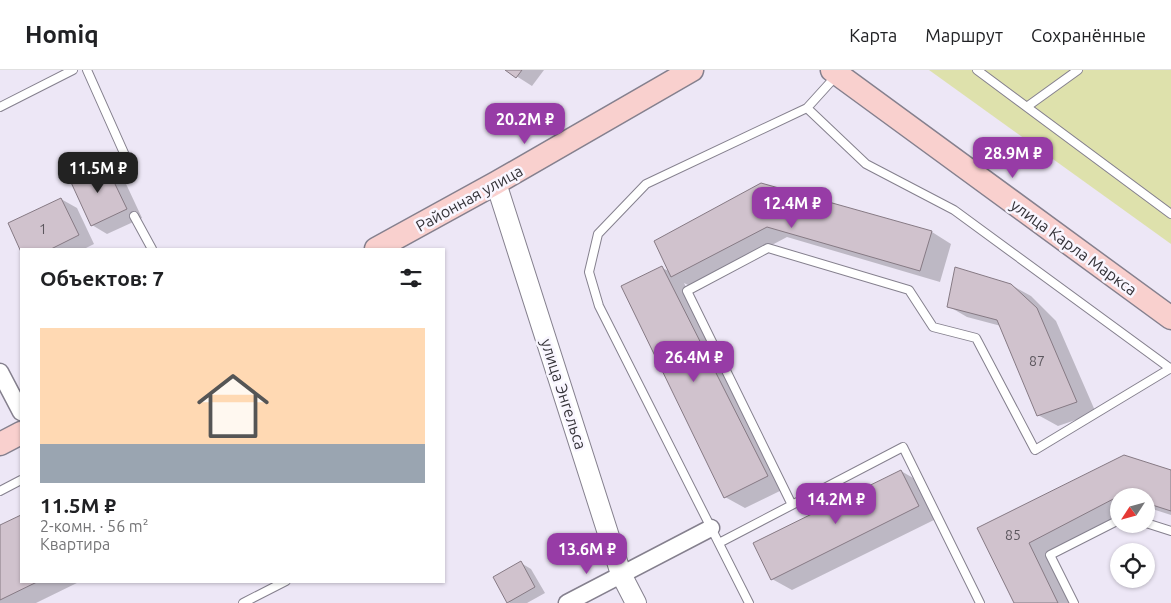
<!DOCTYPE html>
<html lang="ru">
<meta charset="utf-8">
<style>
:root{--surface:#fff;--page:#f2f2f2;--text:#202124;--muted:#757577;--line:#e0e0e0;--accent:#973ca6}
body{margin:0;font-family:Ubuntu,sans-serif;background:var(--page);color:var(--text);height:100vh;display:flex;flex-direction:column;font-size:19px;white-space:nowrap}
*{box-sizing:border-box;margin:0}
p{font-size:16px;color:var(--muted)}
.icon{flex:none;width:28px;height:28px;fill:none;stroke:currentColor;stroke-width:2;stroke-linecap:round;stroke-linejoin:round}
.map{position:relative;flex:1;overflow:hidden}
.panel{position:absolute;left:20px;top:178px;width:425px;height:335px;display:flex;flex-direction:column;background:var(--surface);border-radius:0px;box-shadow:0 1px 4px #0004}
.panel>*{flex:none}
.needle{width:32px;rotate:234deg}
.controls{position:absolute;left:1110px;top:418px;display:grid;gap:10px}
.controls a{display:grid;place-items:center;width:45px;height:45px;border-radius:50%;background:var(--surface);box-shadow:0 1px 4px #0004;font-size:25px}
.price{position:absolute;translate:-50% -42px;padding:0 11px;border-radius:10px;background:var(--accent);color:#fff;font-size:16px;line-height:32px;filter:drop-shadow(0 1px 2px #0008)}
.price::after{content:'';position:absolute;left:50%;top:30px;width:15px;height:11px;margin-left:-8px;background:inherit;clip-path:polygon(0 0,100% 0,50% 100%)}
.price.on{background:#222;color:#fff}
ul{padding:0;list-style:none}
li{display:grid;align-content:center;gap:10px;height:265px;padding:0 20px}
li+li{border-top:1px solid var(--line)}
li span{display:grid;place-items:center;height:155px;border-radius:0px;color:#555}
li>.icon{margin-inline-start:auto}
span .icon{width:90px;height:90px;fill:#fffc;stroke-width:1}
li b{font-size:21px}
h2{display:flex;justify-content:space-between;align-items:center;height:60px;padding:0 20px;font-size:21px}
header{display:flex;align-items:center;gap:30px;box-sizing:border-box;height:70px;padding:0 25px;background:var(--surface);border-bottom:1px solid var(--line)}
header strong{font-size:24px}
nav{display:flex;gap:28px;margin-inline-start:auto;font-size:18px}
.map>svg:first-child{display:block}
</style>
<header>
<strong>Homiq</strong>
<nav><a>Карта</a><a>Маршрут</a><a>Сохранённые</a></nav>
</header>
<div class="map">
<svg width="1171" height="533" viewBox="0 0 1171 533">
<rect width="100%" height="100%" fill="#ede7f6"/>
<path fill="#dee1ac" d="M929 0H1171V174Z"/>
<path fill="#0003" d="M507 0H544L532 16Z
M104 92 120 101 142 148 107 164 92 155Z
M761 114 932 162 951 174 940 212 787 167 692 217 684 213 786 418 745 438 725 427 662 198 671 202Z
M61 129 77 138 94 174 84 179H21L9 154Z
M1011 215 1031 226 1056 251 1096 343 1058 356 1038 345 1001 256 967 247 948 236Z
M901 401 920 412 938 448 792 520 772 509Z
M1171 401V445L1146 437V426H1119V449L1048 484 1072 533H1015L979 458Z
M21 446V511H81L36 533H0V456Z
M521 493 531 499 545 523 527 533H510L508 532Z"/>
<path fill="#d0c2cd" stroke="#867a84" d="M505 0H522L516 8Z
M104 91 127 139 91 156 69 108Z
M761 113 932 161 920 201 767 157 671 207 654 171Z
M61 128 79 165 51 179H21V182L8 153Z
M662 196 768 406 724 428 621 216Z
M955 197 1011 214 1037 238 1077 332 1037 346 997 250 947 237Z
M1124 385 1171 400V441L1146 433V426H1119L1029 473 1058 533H1014L977 458Z
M901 400 919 436 771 510 753 473Z
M21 445V511H39L0 530V455Z
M521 491 535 517 507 533 493 507Z"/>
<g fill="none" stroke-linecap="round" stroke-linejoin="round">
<g stroke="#85808e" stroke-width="10">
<path id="service" d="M87 0 128 92
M977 0 1171 144
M1028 36 1078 0
M0 37 73 0
M807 38 866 94 954 140 1171 299
M134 146 152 179
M0 421 21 410
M792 435 687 221 768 178 909 220 933 257 976 268 1035 380 1171 298
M1146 453 1171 461
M719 473 903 377 980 533
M243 533 286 511
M749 533 599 236 589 202 598 164 646 114 807 38 836 6
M1074 533 1050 485 1119 450"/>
</g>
<g stroke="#85808e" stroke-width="19">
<path id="minor" d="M0 302 21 342
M567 533 711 458"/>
</g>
<g stroke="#85808e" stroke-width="22">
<path id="tertiary" d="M496 113 621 504 636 533"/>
</g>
<g stroke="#85808e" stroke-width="25">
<path id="secondary" d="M832 0 1171 248
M376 179 496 113 692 0
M0 374 21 363"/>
</g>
<use href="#service" stroke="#fff" stroke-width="8"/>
<use href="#minor" stroke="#fff" stroke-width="16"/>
<use href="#tertiary" stroke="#fff" stroke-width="20"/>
<use href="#secondary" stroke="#f9d0ce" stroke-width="22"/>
</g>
<g text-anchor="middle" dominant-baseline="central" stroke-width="5" stroke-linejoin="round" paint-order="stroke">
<g font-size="14" fill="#5c575e">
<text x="43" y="159">1</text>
<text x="1037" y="291">87</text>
<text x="1013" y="465">85</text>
</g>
<g font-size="16" fill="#353339" stroke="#f9f6ff">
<text transform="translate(469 128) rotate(-29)">Районная улица</text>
<text transform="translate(1074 177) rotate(36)">улица Карла Маркса</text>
<text transform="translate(564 324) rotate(72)">улица Энгельса</text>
</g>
</g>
</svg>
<div class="controls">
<a><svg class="needle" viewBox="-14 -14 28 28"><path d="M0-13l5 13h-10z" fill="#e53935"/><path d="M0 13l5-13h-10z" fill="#757577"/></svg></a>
<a><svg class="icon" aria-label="locate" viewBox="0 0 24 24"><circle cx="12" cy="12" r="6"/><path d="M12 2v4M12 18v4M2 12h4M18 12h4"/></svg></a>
</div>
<b class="price" style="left:525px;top:75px">20.2M ₽</b>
<b class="price" style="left:1013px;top:109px">28.9M ₽</b>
<b class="price on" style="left:98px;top:124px">11.5M ₽</b>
<b class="price" style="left:792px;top:159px">12.4M ₽</b>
<b class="price" style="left:694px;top:313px">26.4M ₽</b>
<b class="price" style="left:836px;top:455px">14.2M ₽</b>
<b class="price" style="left:587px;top:505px">13.6M ₽</b>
<section class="panel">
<h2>Объектов: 7<svg class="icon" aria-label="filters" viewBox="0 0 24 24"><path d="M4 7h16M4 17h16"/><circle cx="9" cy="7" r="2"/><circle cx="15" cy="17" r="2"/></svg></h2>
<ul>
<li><span style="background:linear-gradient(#ffd9b3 75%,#9aa5b1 0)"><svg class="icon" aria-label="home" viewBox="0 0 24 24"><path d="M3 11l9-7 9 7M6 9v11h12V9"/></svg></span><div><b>11.5M ₽</b><p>2-комн. · 56 m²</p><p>Квартира</p></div></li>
</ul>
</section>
</div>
